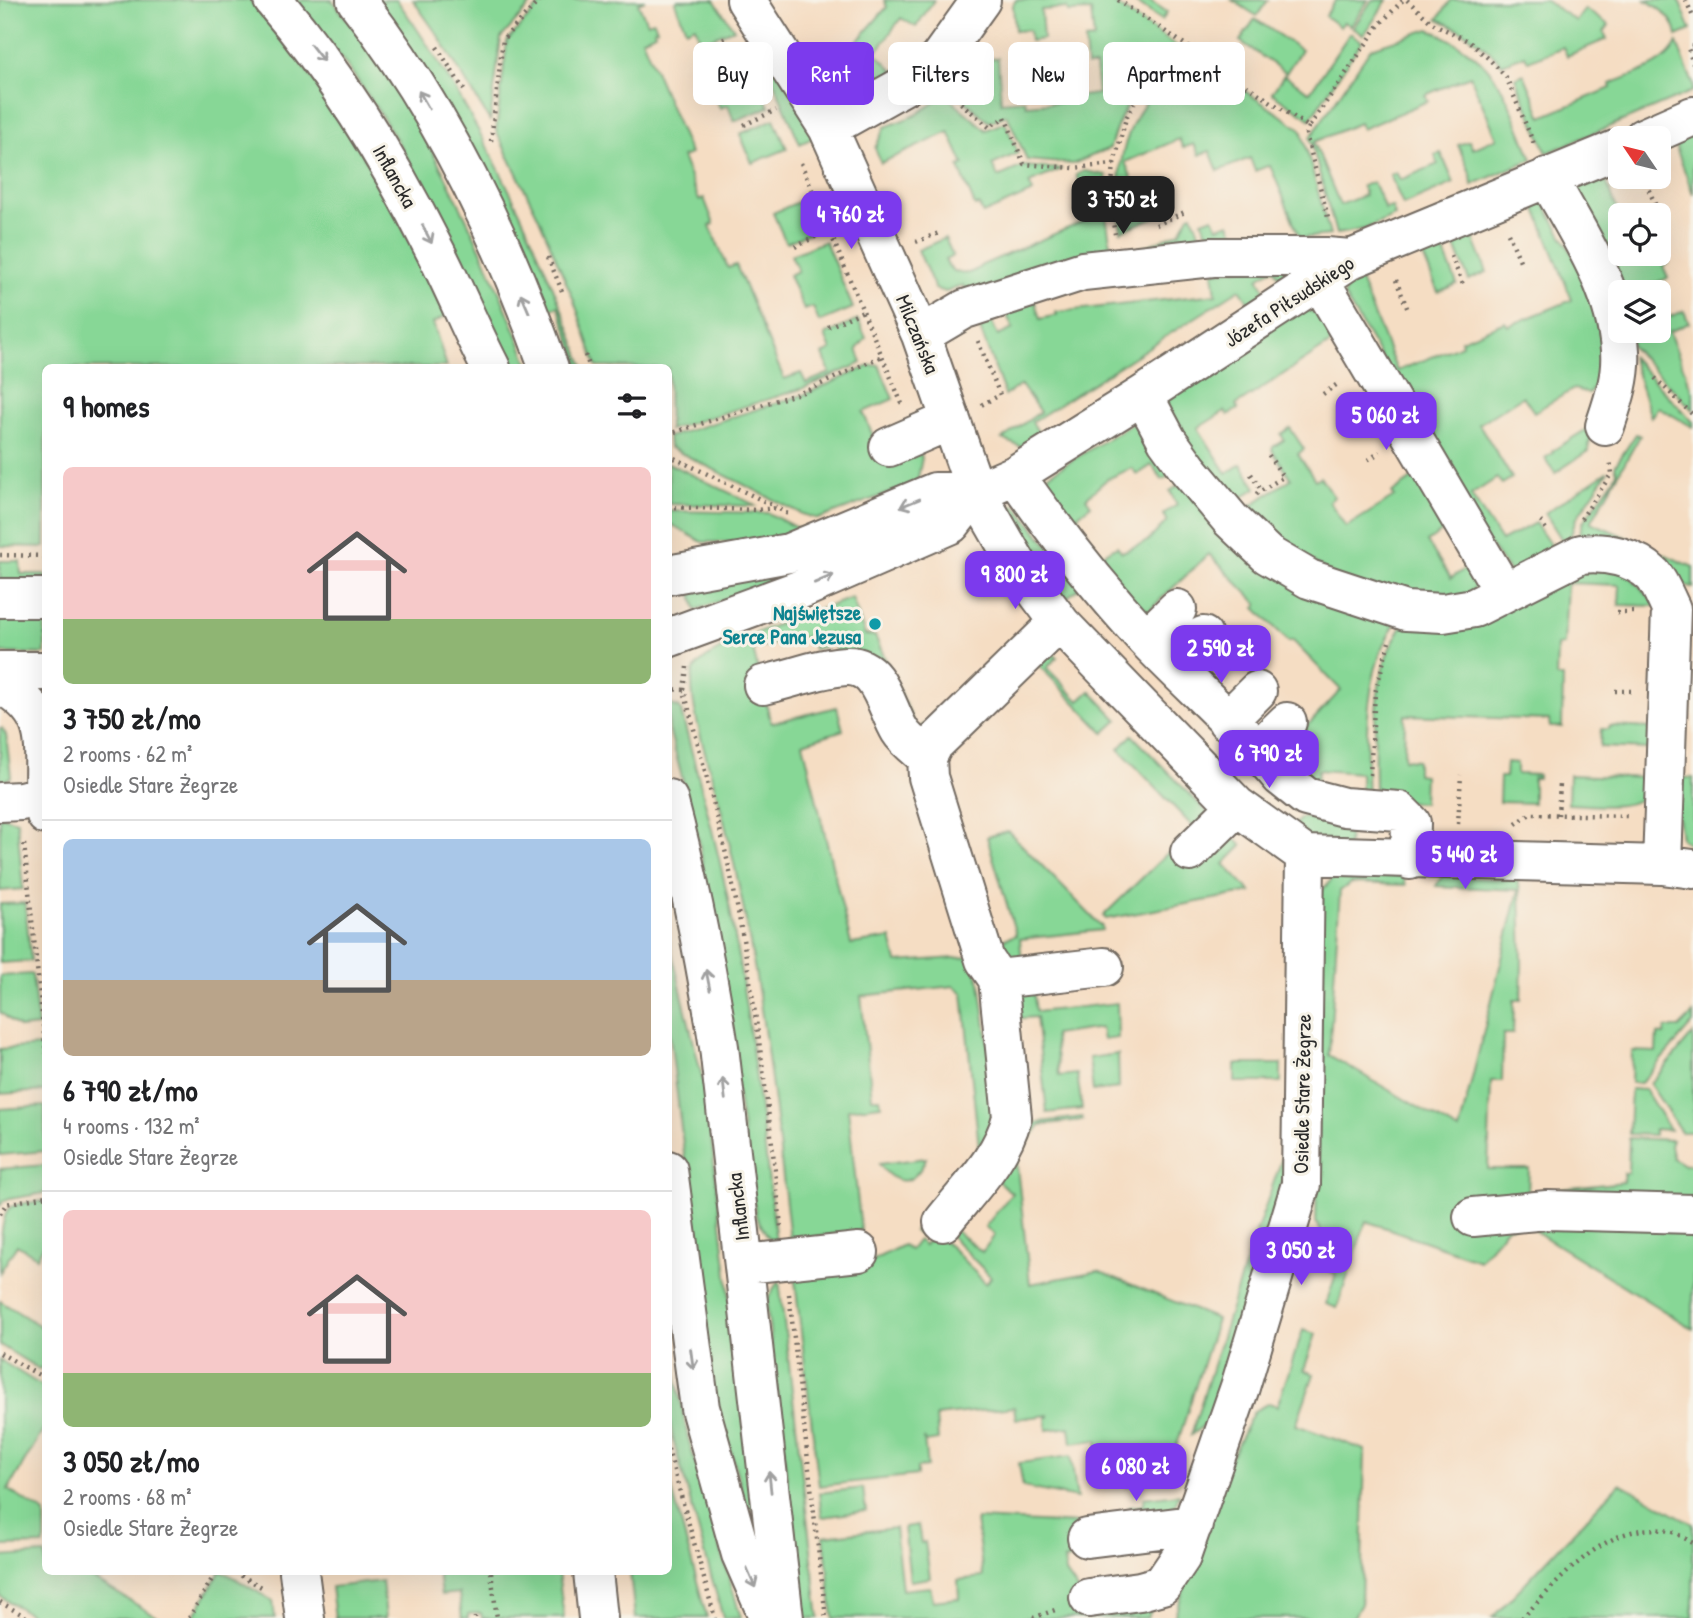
<!DOCTYPE html>
<meta charset="utf-8">
<style>
:root{--surface:#fff;--page:#f2f2f2;--text:#202124;--muted:#757577;--line:#e0e0e0;--accent:#7c3aed}
body{margin:0;font-family:"Patrick Hand",sans-serif;background:var(--page);color:var(--text);height:100vh;display:flex;flex-direction:column;font-size:26px;white-space:nowrap}
*{box-sizing:border-box;margin:0}
p{font-size:23px;color:var(--muted)}
.icon{flex:none;width:38px;height:38px;fill:none;stroke:currentColor;stroke-width:2;stroke-linecap:round;stroke-linejoin:round}
.map{position:relative;flex:1;overflow:hidden}
.panel{position:absolute;left:42px;top:364px;width:630px;height:1211px;display:flex;flex-direction:column;background:var(--surface);border-radius:10px;box-shadow:0 7px 28px #0002}
.panel>*{flex:none}
.hud{position:absolute;left:693px;top:42px;width:665px;height:63px;display:flex;gap:14px}
.needle{width:46px;rotate:305deg}
.tools{position:absolute;left:1608px;top:126px;display:grid;gap:14px}
.tools a{display:grid;place-items:center;width:63px;height:63px;border-radius:10px;background:var(--surface);box-shadow:0 7px 28px #0002;font-size:35px}
.price{position:absolute;translate:-50% -60px;padding:0 16px;border-radius:14px;background:var(--accent);color:#fff;font-size:23px;line-height:46px;filter:drop-shadow(0 2px 4px #0008)}
.price::after{content:'';position:absolute;left:50%;top:42px;width:21px;height:16px;margin-left:-10px;background:inherit;clip-path:polygon(0 0,100% 0,50% 100%)}
.price.active{background:#222;color:#fff}
ul{padding:0;list-style:none}
li{display:grid;align-content:center;gap:14px;height:371px;padding:0 21px}
li+li{border-top:2px solid var(--line)}
li span{display:grid;place-items:center;height:217px;border-radius:10px;color:#555}
li>.icon{margin-inline-start:auto}
span .icon{width:126px;height:126px;fill:#fffc;stroke-width:1}
li b{font-size:30px}
h2{display:flex;justify-content:space-between;align-items:center;height:84px;padding:0 21px;font-size:30px}
.chip{padding:0 24px;border-radius:10px;background:var(--surface);box-shadow:0 7px 28px #0002;font-size:24px;line-height:63px}
.chip.active{background:var(--accent);color:#fff}
.map>svg:first-child{display:block}
</style>
<div class="map">
<svg width="1693" height="1618" viewBox="0 0 1693 1618">
<rect width="100%" height="100%" fill="#f7f3e8"/>
<filter id="ink" filterUnits="userSpaceOnUse"><feTurbulence type="fractalNoise" baseFrequency=".0143" numOctaves="2"/><feDisplacementMap in="SourceGraphic" scale="14" xChannelSelector="R" yChannelSelector="G"/><feConvolveMatrix kernelMatrix="1 2 1 2 8 2 1 2 1" color-interpolation-filters="sRGB"/></filter>
<filter id="wash" filterUnits="userSpaceOnUse"><feTurbulence type="fractalNoise" baseFrequency=".00686" numOctaves="4" result="noise"/><feDisplacementMap in="SourceGraphic" scale="28" xChannelSelector="R" yChannelSelector="G"/><feGaussianBlur stdDeviation="1.57" result="paint"/><feColorMatrix in="noise" values="0 0 0 0 0 0 0 0 0 0 0 0 0 0 0 0 0 1.4 0 .05"/><feComposite in="paint" operator="in"/></filter>
<g filter="url(#wash)">
<rect width="100%" height="100%" fill="#f5ddc3"/>
<path fill="#87d796" stroke="#598160" stroke-width="2" d="M0 0H250C270 25 291 49 310 75 365 149 407 233 446 316L433 323 447 367 46 368 45 547 0 546Z
M296 0H332C421 109 479 238 530 367H505C472 295 443 218 402 149 371 96 335 48 296 0Z
M377 0H397C477 112 537 238 584 367H580L558 306 546 310Z
M413 0H535L501 38 490 121 439 37Z
M544 0H645L638 3 647 23 654 21 657 29 654 30 655 33 642 39 690 154 682 157 699 200 704 198 714 224 710 226 728 268 736 265 784 379 801 373 806 383 830 373 823 354 831 350 825 335 858 320 866 338 857 349 862 363 804 388 669 430 668 368 597 367 573 298 538 216 496 131 507 41Z
M678 0H714L734 29 701 42 695 26 686 30 675 2Z
M884 0H934L916 27 901 18 876 53 897 74 881 81 876 67 846 76 835 67 887 7Z
M1016 0H1109L1178 47C1146 75 1121 105 1110 148L1073 164 1027 160 1007 115 989 122 951 89 977 59 998 58 1001 102 1025 100 1026 105 1074 101V97L1098 94 1095 66H1087L1085 40 1094 39 1091 11 1068 12 1067 8 1041 10 1043 39 1030 41 1029 30 1015 31 1013 5Z
M1132 0H1149L1167 12 1162 20Z
M1232 0H1268L1257 16Z
M1336 0H1368L1351 26 1344 22 1340 27 1325 16Z
M1372 0H1387L1364 35 1353 28Z
M1451 0H1545L1576 21 1585 9 1609 25 1604 32 1607 39 1567 56 1563 47 1528 61 1525 55 1502 64C1484 43 1463 30 1438 19Z
M1646 0H1679L1691 30 1677 36C1674 17 1661 10 1646 0Z
M1255 19 1301 50 1286 73 1240 41Z
M1429 29C1501 61 1504 92 1532 159L1472 185 1471 175 1458 145 1469 141 1473 149 1497 138 1470 76 1425 95 1428 101 1362 129 1359 123 1314 142 1340 205 1365 195 1362 186 1373 182 1385 209 1392 207 1395 216 1365 229 1336 234 1310 138 1371 48Z
M752 30 821 134 800 144Z
M1350 33 1362 41 1310 119 1272 93 1284 75 1310 92Z
M741 40 769 107 734 121 728 105 720 108 705 74 713 70 707 55Z
M1677 43 1693 84V91L1547 153 1515 78 1524 74 1542 117 1611 88 1610 84C1633 74 1666 67 1677 43Z
M1190 54 1301 129 1330 235 1300 238 1270 165 1255 171 1250 158 1218 171 1210 151 1199 155 1194 144 1183 148 1179 139 1125 162 1143 206 1156 201 1162 214 1121 231C1113 146 1128 112 1190 54Z
M945 95 986 130 1005 122 1018 153 992 165 998 177 1023 166 1062 169 1029 183 1033 192 983 214 979 205 975 206 959 167 964 165 949 132 881 163 875 148 885 127 916 115Z
M774 119 787 149 752 163 740 134Z
M1693 134V194L1674 142Z
M1441 153 1454 183 1403 205 1390 175 1396 172 1400 180 1438 164 1435 155Z
M1084 171 1106 175V216L1113 259 968 297 963 285 946 292 935 289 918 250 945 238 953 256 945 260C952 277 970 277 982 265L1094 217 1076 175Z
M1599 173 1604 176 1620 217V254H1635L1639 262 1665 252 1669 263 1663 266 1668 278 1633 292H1621L1573 189 1576 183Z
M1539 194 1601 306 1603 376 1589 393 1574 389 1534 412 1523 396 1479 424 1512 478 1502 484 1497 478 1471 495 1501 541 1535 523 1557 554 1512 575 1454 496 1446 456 1392 375 1344 296 1347 282 1355 275 1359 278 1397 371 1462 345 1461 340 1505 322 1508 326 1572 300 1534 204Z
M807 198 820 228 786 243 773 213Z
M1192 214 1206 250 1126 255 1180 232 1189 215Z
M1213 217 1218 227 1230 223 1239 245 1214 248 1202 221Z
M1468 225 1487 272 1469 280 1449 232Z
M1438 237 1457 284 1438 292 1418 244Z
M825 241 853 308 819 322 813 307 804 310 789 275 798 271 791 255Z
M1296 261 1287 289 1274 268 1258 278 1271 299 1254 310 1240 289 1032 422 1045 443 1021 447 1002 439 1040 412 1021 385 1005 395 976 318 988 313 998 336 1013 329 1003 306 1033 295 1040 319 1057 315 1056 312 1216 294 1213 272Z
M1659 306 1664 319 1684 311 1689 323 1669 332 1693 392V410L1631 346 1630 331H1659Z
M1301 310C1321 309 1326 323 1335 339L1331 343 1236 405 1238 409 1228 415 1225 411 1198 428 1227 473 1241 464 1256 488 1231 505 1212 486 1162 396Z
M1631 356 1693 422V427L1658 407 1651 417Z
M879 365 893 399 863 412 883 460 916 446 922 458 917 483 818 519 802 514 669 447 668 437 806 394 869 366Z
M1139 419 1173 473 1162 480 1152 465 1137 475 1132 468 1107 479 1086 498 1091 505 1077 516 1086 531 1075 537 1044 499 1042 479Z
M1593 425 1588 451 1555 473 1545 458 1553 453 1552 451Z
M1290 428 1304 449 1298 454 1315 480 1320 477 1334 497 1329 501 1346 527 1394 497 1392 493 1415 477 1448 528 1427 542 1451 578 1472 564C1481 588 1476 588 1458 602L1342 581 1239 513 1291 479 1272 450 1273 447 1284 440 1281 434Z
M1636 434 1640 436 1591 522 1693 567V587L1676 584 1617 541 1593 533 1577 543 1583 522 1614 479 1617 472 1615 466Z
M668 463 751 503 755 506 669 504Z
M1608 471 1576 519 1567 548 1545 513Z
M1181 484 1397 620C1391 631 1384 642 1380 654 1364 701 1366 752 1368 801H1361V773L1318 770 1316 793 1281 754 1341 690 1292 640 1289 642 1255 608 1258 604 1209 554 1144 615 1083 547 1092 541 1102 555 1117 546 1122 552 1148 541 1167 521 1163 514 1177 505 1170 491Z
M1013 505 1016 506 1082 586 1061 602 1006 509Z
M669 511 768 513 806 533 754 542H702L669 523Z
M0 561H20L21 574H45V580H0Z
M794 567 798 572 696 610 691 590Z
M1573 571H1625L1658 606 1619 605 1620 585 1567 583 1564 645 1557 646 1556 677H1563L1562 727H1550L1549 720 1405 715 1404 759 1417 760V774L1424 775 1423 803 1375 802C1375 754 1371 701 1387 655 1391 643 1399 632 1405 621Z
M852 598 865 635 875 636 917 730 923 725 924 731 917 732C910 726 907 717 903 709 890 681 873 649 837 655L834 644 814 649 810 636 753 649 771 723 837 707 843 730 803 743 851 944 891 938 897 962 970 957 980 982 998 1117 992 1137 923 1225 927 1228 921 1236 914 1231 979 1148 963 993 954 986 861 996 872 1098H880L881 1105 848 1109 861 1231 790 1240C774 1094 757 947 720 805 713 778 684 693 694 670 706 645 822 609 852 598Z
M0 617H45V654L0 653Z
M1049 649 1057 657 1047 668 1079 701 1090 691 1118 720 1104 733 1036 662Z
M668 704 678 707 681 711C698 777 717 842 730 909 750 1019 763 1131 776 1242L768 1237 756 1216 699 841 669 729Z
M1610 726 1650 728 1649 749 1600 747 1601 729H1609Z
M0 728H2L6 735 11 777 0 783Z
M1132 735 1209 814 1194 828 1119 749Z
M1506 762 1517 763V774L1538 775V778H1533V803L1499 802 1500 777H1505Z
M1569 775 1648 778C1647 783 1648 789 1645 794 1633 812 1587 804 1568 804Z
M1672 777 1693 778V846L1681 839Z
M0 816 17 821 23 889 0 891Z
M1307 817 1349 824 1348 847 1322 846 1293 826 1301 818Z
M1008 831 1102 927V930L1020 939 1022 964 1011 963 993 943 1016 935 987 837Z
M1231 834 1242 846 1224 864 1251 892 1106 919 1103 916 1180 841Z
M1342 874 1403 876 1406 885 1351 883 1340 891 1329 1055 1459 1131 1519 890 1436 886 1442 876 1517 880 1520 889 1522 963 1521 1000H1514L1513 1034H1503L1502 1081H1491L1488 1169H1529L1528 1193 1623 1182 1624 1173H1628L1629 1138 1672 1140 1670 1146 1673 1158 1684 1165 1693 1164V1199L1507 1227 1479 1260 1366 1221 1337 1308 1326 1304 1336 1274 1323 1269 1332 1242 1325 1239 1316 1222 1322 890 1334 877Z
M25 903 31 961 0 963V904Z
M668 936 706 1094 754 1507 751 1509 747 1508 712 1386 669 1028Z
M32 974 38 1026 20 1028 0 1012V976Z
M1033 988 1036 1012 1117 1003 1118 1038 1103 1040 1101 1028 1054 1035 1059 1076 1077 1074 1082 1109 1047 1113 1036 1017 1012 1019C1016 1004 1018 995 1033 988Z
M1693 1014V1023L1641 1083H1631L1632 1051 1656 1052 1657 1034 1664 1035 1665 1028H1679Z
M1693 1034V1132H1681L1650 1084Z
M41 1046 45 1091 0 1094V1049Z
M1118 1054 1119 1088 1093 1091 1089 1058Z
M1235 1064H1281V1082H1235Z
M1631 1089 1645 1090 1670 1130 1654 1129V1135L1629 1134Z
M45 1106V1151L0 1155V1109Z
M1082 1117 1083 1120 1040 1125 1016 1158 1030 1284 1098 1271 1217 1319 1171 1463 1127 1487 1123 1452 1099 1455 1097 1440 1072 1443 1070 1427 1047 1430 1046 1417H1049V1415L1016 1419 1014 1407 936 1416 938 1440 926 1442 924 1438 927 1467 917 1468V1475L819 1486 794 1272 863 1265 903 1245 910 1250 918 1240 924 1245 934 1234 952 1248 986 1284 991 1277 949 1234 953 1229 982 1252 995 1235 985 1227 1012 1193 994 1178 1024 1124Z
M1285 1150H1291L1214 1425 1207 1423 1191 1435 1243 1270Z
M926 1158C914 1186 897 1188 879 1164Z
M45 1165V1193L4 1200 0 1206V1169Z
M42 1201 45 1202V1243L37 1257 17 1245 0 1272C0 1256 0 1218 9 1208 17 1202 32 1203 42 1201Z
M1514 1218 1693 1228V1329Z
M779 1280 819 1618H803L767 1307 769 1296Z
M0 1301 45 1329V1366L39 1369 0 1345Z
M668 1318 673 1361 688 1438 741 1618H723L674 1443 668 1414Z
M1303 1330 1316 1334 1304 1370 1314 1374 1296 1425 1365 1450 1361 1604 1353 1618H1174L1227 1465 1254 1411 1269 1403 1277 1406Z
M0 1360 45 1388V1427L8 1490 45 1513V1540L43 1545 0 1546Z
M1071 1456 1077 1498 1023 1487 1019 1463Z
M669 1479 707 1618H635L630 1572H668Z
M1620 1483 1693 1524V1618H1492Z
M863 1488 866 1511 822 1517 819 1493Z
M1179 1494 1174 1508 1131 1518 1129 1507 1143 1505V1498Z
M976 1519 1079 1524 1083 1557 1064 1560 1066 1573 1084 1599 1153 1605 1148 1618H833L824 1536 895 1528 902 1590 930 1587 933 1601 959 1598 958 1580 983 1577Z
M918 1525 921 1543 925 1542 930 1578 910 1581 904 1527Z
M45 1554 46 1572H82L159 1618H36L0 1596V1557Z
M220 1572H224L273 1601 275 1618H193Z
M438 1572H558L564 1618H482L481 1613 468 1614V1618H462L459 1593 441 1595Z
M382 1581 386 1618H335L331 1587Z"/>
</g>
<g filter="url(#ink)">
<g fill="none" stroke-linecap="round" stroke-linejoin="round">
<g stroke="#726960" stroke-width="42">
<path id="minor" d="M273 0C338 76 388 157 433 247 454 287 470 328 491 368
M356 0C441 109 503 238 549 368
M746 0 828 128 921 335 976 492 1022 572 1061 624 1237 806 1305 855 1662 865 1693 869
M828 128 916 79 938 60 981 0
M1643 138 1693 116
M1547 177C1577 231 1616 288 1620 351 1622 377 1613 402 1605 426
M1320 281 1504 592
M921 335 965 309 1083 271 1213 257H1326L1351 259
M1143 395 1167 440 1188 469 1231 520 1268 555 1309 579 1406 611 1443 613 1474 608 1581 554C1605 551 1635 557 1653 575 1660 583 1666 599 1671 609L1662 865
M889 447 951 420
M1015 475C1055 532 1098 587 1146 639 1190 685 1240 728 1281 777L1306 797 1344 807 1399 811 1411 823 1410 860
M668 575 789 553 935 492H976L1015 475 1143 395 1351 259 1620 148
M0 598H46
M668 638 804 588 951 524 976 492
M1146 639 1177 609
M1173 666 1203 636
M0 671H46
M0 684C62 718 38 755 46 815
M763 685C788 680 824 666 848 666 881 666 886 709 900 731 906 741 918 749 927 757
M1227 721 1257 691
M1257 751 1287 722
M668 799C690 881 706 964 719 1047L784 1618
M0 802 21 801 42 796
M1190 852 1237 806
M998 979 1104 967
M668 1170 700 1408 741 1554 769 1618
M1473 1217 1547 1210 1693 1214
M943 1222C968 1190 1002 1158 1012 1117L998 979 985 960 928 777 927 757 934 744 1045 636 1061 624
M745 1264 859 1252
M1087 1538 1193 1525
M299 1572 305 1618
M593 1572 598 1618
M1089 1598 1140 1591 1162 1585 1181 1557 1240 1387 1301 1184 1305 855"/>
</g>
<path stroke="#726960" stroke-width="4.5" stroke-dasharray="2 5" stroke-linecap="butt" d="M1118 0 1309 127 1379 25 1403 0
M1407 0 1432 23 1468 41 1488 58 1506 77 1534 144
M1686 0 1693 17
M710 45 729 37
M1693 46 1688 48 1693 64
M437 47 464 90
M950 94 989 127 1005 117 1024 164 1074 168 1114 164 1110 205 1115 234
M744 125 776 110
M1309 127 1306 134 1329 221
M491 141 503 39 540 0
M801 163 902 404
M1114 164 1126 118 1141 91 1188 47
M1643 177 1656 206
M1156 225 1187 211
M1508 233 1521 263
M916 242 939 233
M795 247 829 230
M1451 256 1464 287
M548 257 562 291
M1396 280 1408 310
M828 327 863 311
M978 341 1000 395 981 405
M585 355 590 368
M1655 378 1693 415
M1323 394 1339 383
M668 434 806 391 882 356
M668 455 776 507
M1368 460 1380 452
M1251 474 1261 490
M1256 494 1283 477 1268 454
M668 507 756 510 777 508 788 514
M1581 519 1612 473 1610 460
M1541 521 1547 531
M0 555 46 556
M1617 612H1634
M687 667 684 690C702 762 723 833 737 906 757 1012 770 1119 781 1227
M668 689 684 690
M1615 691H1632
M1370 775 1375 693 1389 642
M1558 815 1560 784
M1458 824 1461 775
M1516 824 1530 814 1630 816
M24 844 46 1053
M0 1214 6 1204 46 1196
M789 1294 826 1618
M0 1353 46 1379
M668 1449 715 1618
M235 1572 265 1589
M491 1572 497 1618
M0 1602 28 1618
M475 1617V1618
M189 1618 216 1572
M1033 1618 1055 1610
M1522 1618C1560 1581 1607 1518 1669 1531 1677 1533 1686 1539 1693 1543"/>
<use href="#minor" stroke="#fff" stroke-width="38"/>
</g>
<defs><path id="oneway-shaft" d="M-6 0H5M1.5-3L5.5 0L1.5 3" fill="none" stroke-width="1.6" stroke-linecap="round" stroke-linejoin="round" transform="scale(1.75)"/></defs>
<g stroke="#a0a0a0">
<use href="#oneway-shaft" transform="translate(317 53) rotate(52)"/>
<use href="#oneway-shaft" transform="translate(424 100) rotate(-120)"/>
<use href="#oneway-shaft" transform="translate(427 234) rotate(63)"/>
<use href="#oneway-shaft" transform="translate(525 303) rotate(-113)"/>
<use href="#oneway-shaft" transform="translate(910 503) rotate(158)"/>
<use href="#oneway-shaft" transform="translate(824 579) rotate(-23)"/>
<use href="#oneway-shaft" transform="translate(708 980) rotate(-101)"/>
<use href="#oneway-shaft" transform="translate(724 1089) rotate(-97)"/>
<use href="#oneway-shaft" transform="translate(692 1359) rotate(82)"/>
<use href="#oneway-shaft" transform="translate(770 1482) rotate(-96)"/>
<use href="#oneway-shaft" transform="translate(751 1578) rotate(66)"/>
</g>
</g>
<circle fill="#0f9aa8" stroke="#f7f3e8" stroke-width="2.5" cx="875" cy="624" r="7"/>
<g text-anchor="middle" dominant-baseline="central" stroke-width="6" stroke-linejoin="round" paint-order="stroke">
<g font-size="21" fill="#2b2b2b" stroke="#f7f3e8">
<text transform="translate(395 176) rotate(61)">Inflancka</text>
<text transform="translate(1289 301) rotate(-33)">Józefa Piłsudskiego</text>
<text transform="translate(918 334) rotate(68)">Milczańska</text>
<text transform="translate(1302 1094) rotate(-89)">Osiedle Stare Żegrze</text>
<text transform="translate(738 1207) rotate(-97)">Inflancka</text>
</g>
<g font-size="21" font-weight="bold" fill="#0d838f" stroke="#f7f3e8" text-anchor="end">
<text x="861" y="612">Najświętsze<tspan x="861" dy="24">Serce Pana Jezusa</tspan></text>
</g>
</g>
</svg>
<div class="tools">
<a><svg class="needle" viewBox="-14 -14 28 28"><path d="M0-13l5 13h-10z" fill="#e53935"/><path d="M0 13l5-13h-10z" fill="#757577"/></svg></a>
<a><svg class="icon" aria-label="locate" viewBox="0 0 24 24"><circle cx="12" cy="12" r="6"/><path d="M12 2v4M12 18v4M2 12h4M18 12h4"/></svg></a>
<a><svg class="icon" aria-label="layers" viewBox="0 0 24 24"><path d="M12 4l9 5-9 5-9-5zM3 14l9 5 9-5"/></svg></a>
</div>
<b class="price active" style="left:1123px;top:236px">3 750 zł</b>
<b class="price" style="left:851px;top:251px">4 760 zł</b>
<b class="price" style="left:1386px;top:452px">5 060 zł</b>
<b class="price" style="left:1015px;top:611px">9 800 zł</b>
<b class="price" style="left:1221px;top:685px">2 590 zł</b>
<b class="price" style="left:1269px;top:790px">6 790 zł</b>
<b class="price" style="left:1465px;top:891px">5 440 zł</b>
<b class="price" style="left:1301px;top:1287px">3 050 zł</b>
<b class="price" style="left:1136px;top:1503px">6 080 zł</b>
<div class="hud">
<a class="chip">Buy</a>
<a class="chip active">Rent</a>
<a class="chip">Filters</a>
<a class="chip">New</a>
<a class="chip">Apartment</a>
</div>
<section class="panel">
<h2>9 homes<svg class="icon" aria-label="filters" viewBox="0 0 24 24"><path d="M4 7h16M4 17h16"/><circle cx="9" cy="7" r="2"/><circle cx="15" cy="17" r="2"/></svg></h2>
<ul>
<li><span style="background:linear-gradient(#f6c9c9 70%,#8fb573 0)"><svg class="icon" aria-label="home" viewBox="0 0 24 24"><path d="M3 11l9-7 9 7M6 9v11h12V9"/></svg></span><div><b>3 750 zł/mo</b><p>2 rooms · 62 m²</p><p>Osiedle Stare Żegrze</p></div></li>
<li><span style="background:linear-gradient(#a9c7e8 65%,#b9a48a 0)"><svg class="icon" aria-label="home" viewBox="0 0 24 24"><path d="M3 11l9-7 9 7M6 9v11h12V9"/></svg></span><div><b>6 790 zł/mo</b><p>4 rooms · 132 m²</p><p>Osiedle Stare Żegrze</p></div></li>
<li><span style="background:linear-gradient(#f6c9c9 75%,#8fb573 0)"><svg class="icon" aria-label="home" viewBox="0 0 24 24"><path d="M3 11l9-7 9 7M6 9v11h12V9"/></svg></span><div><b>3 050 zł/mo</b><p>2 rooms · 68 m²</p><p>Osiedle Stare Żegrze</p></div></li>
</ul>
</section>
</div>
